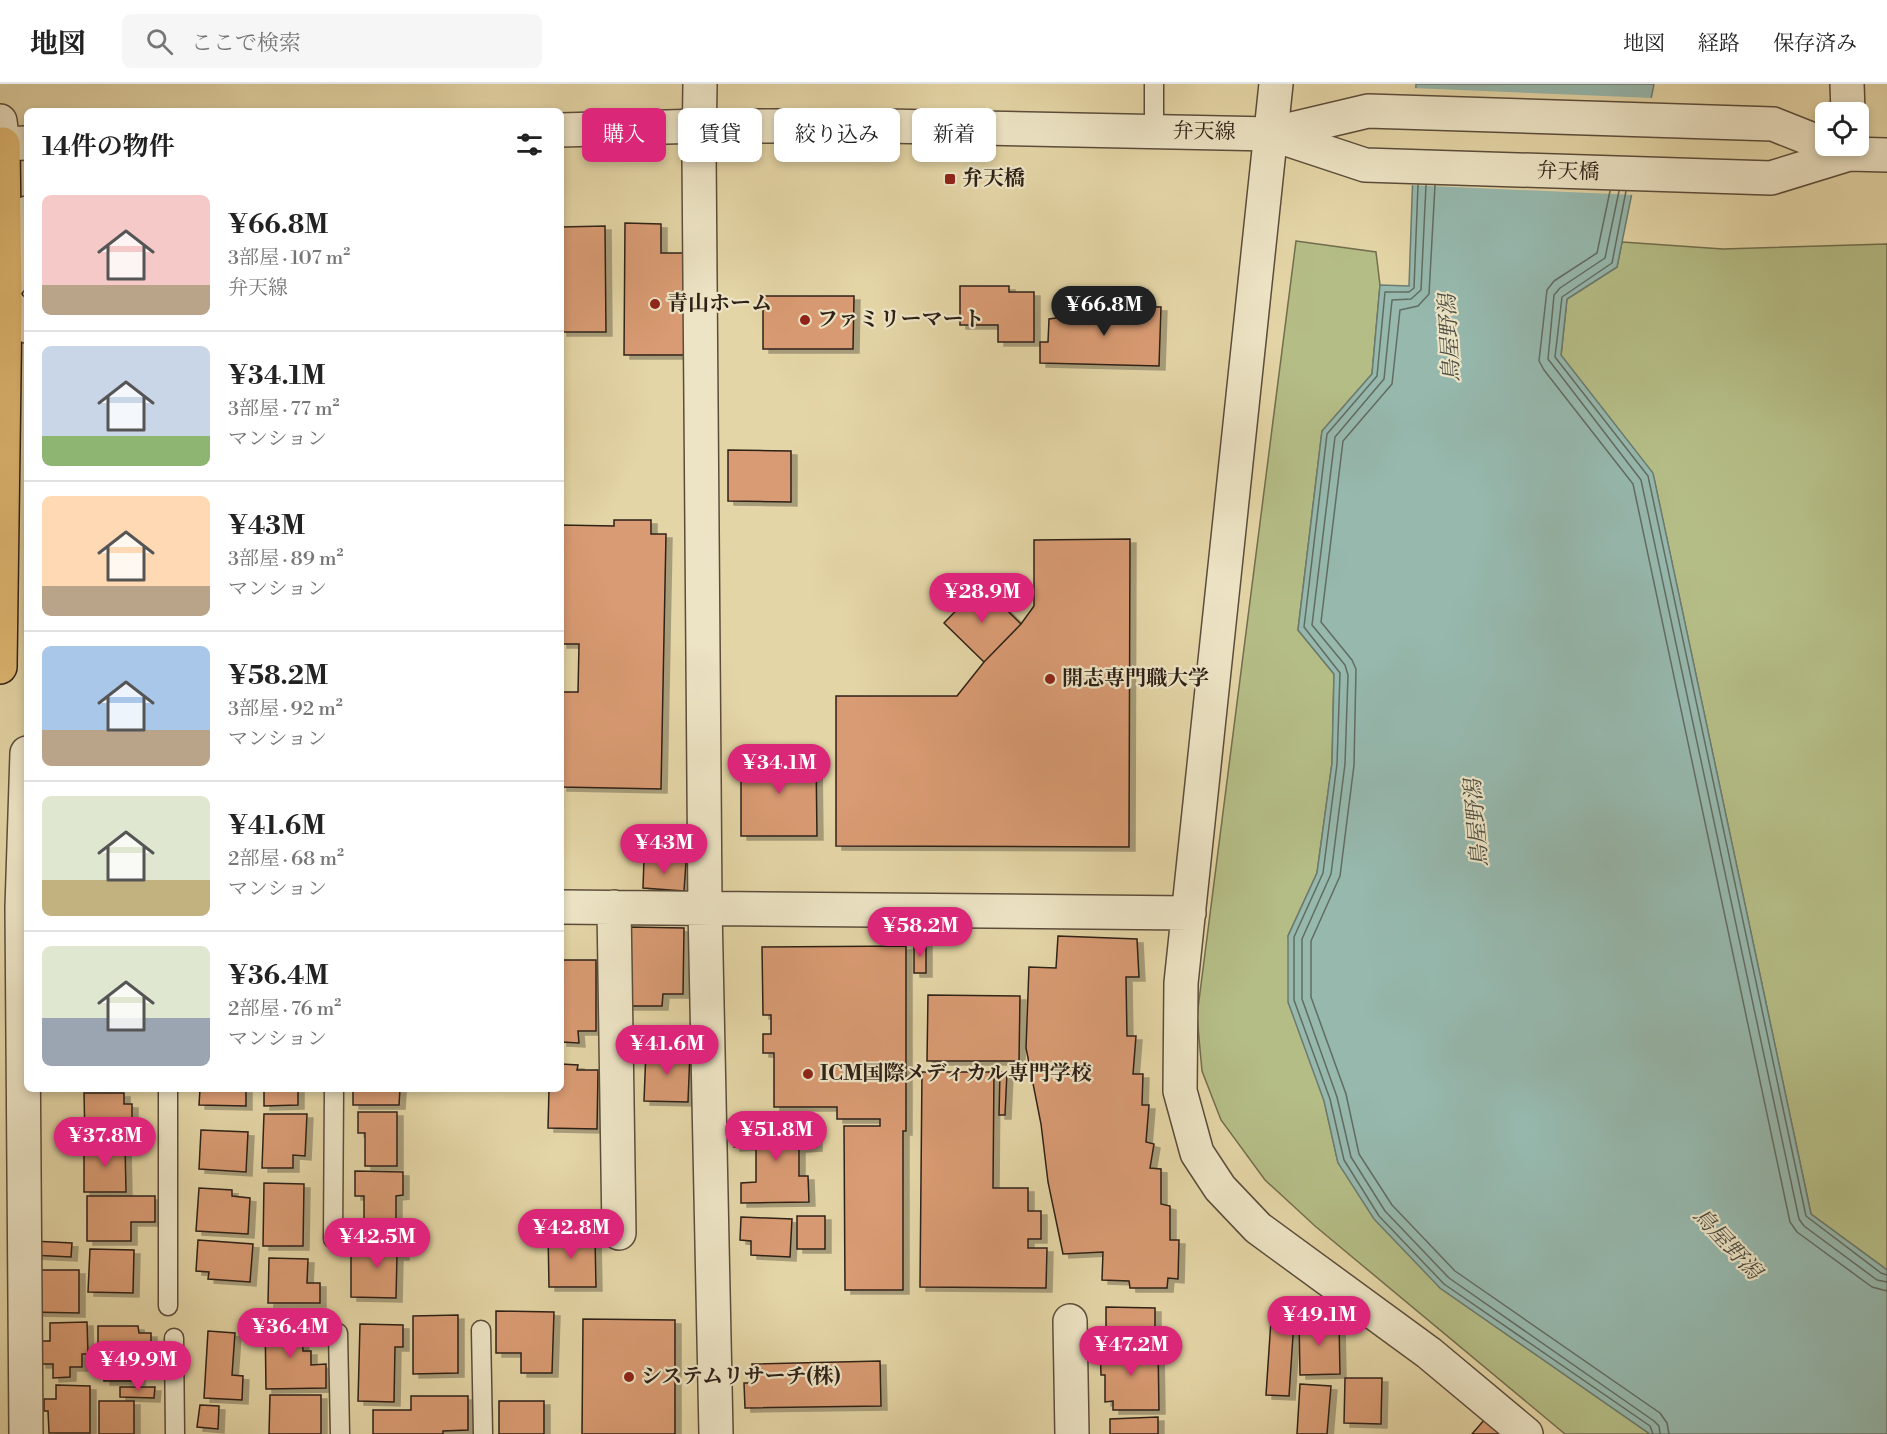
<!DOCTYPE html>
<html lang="ja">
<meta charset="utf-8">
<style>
:root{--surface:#fff;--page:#f6f6f6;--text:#222;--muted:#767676;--line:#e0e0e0;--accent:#db2777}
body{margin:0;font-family:"Libre Bodoni","Noto Serif JP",serif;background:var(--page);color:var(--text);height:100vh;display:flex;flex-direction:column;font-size:22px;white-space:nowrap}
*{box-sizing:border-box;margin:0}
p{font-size:20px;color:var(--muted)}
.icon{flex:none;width:33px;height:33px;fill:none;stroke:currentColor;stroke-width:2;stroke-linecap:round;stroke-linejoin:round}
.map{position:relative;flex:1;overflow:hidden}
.sheet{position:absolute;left:24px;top:24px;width:540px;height:984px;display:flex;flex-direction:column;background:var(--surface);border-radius:9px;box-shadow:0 3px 9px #0003}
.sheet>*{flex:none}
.hud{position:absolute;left:582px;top:24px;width:570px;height:54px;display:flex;gap:12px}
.tools{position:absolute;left:1815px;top:18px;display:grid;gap:12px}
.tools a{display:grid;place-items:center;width:54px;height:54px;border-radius:9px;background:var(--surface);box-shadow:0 3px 9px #0003;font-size:30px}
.price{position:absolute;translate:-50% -51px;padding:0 14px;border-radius:21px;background:var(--accent);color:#fff;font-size:20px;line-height:39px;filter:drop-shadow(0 2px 3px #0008)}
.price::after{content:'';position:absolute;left:50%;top:36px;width:18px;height:14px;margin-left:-9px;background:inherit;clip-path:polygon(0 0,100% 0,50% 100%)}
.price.selected{background:#222;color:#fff}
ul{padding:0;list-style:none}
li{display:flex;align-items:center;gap:18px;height:150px;padding:0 18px}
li+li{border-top:2px solid var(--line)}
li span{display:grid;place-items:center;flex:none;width:168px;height:120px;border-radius:9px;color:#555}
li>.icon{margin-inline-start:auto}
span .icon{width:72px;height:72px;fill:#fffc;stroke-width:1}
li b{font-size:26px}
h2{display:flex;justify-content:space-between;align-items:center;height:72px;padding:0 18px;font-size:26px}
.chip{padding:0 21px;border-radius:9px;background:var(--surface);box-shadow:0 3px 9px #0003;font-size:21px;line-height:54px}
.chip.selected{background:var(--accent);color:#fff}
header{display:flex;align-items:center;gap:36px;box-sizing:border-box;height:84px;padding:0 30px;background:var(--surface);border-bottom:2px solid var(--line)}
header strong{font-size:28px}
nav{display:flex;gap:33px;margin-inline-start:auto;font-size:21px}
.search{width:420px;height:54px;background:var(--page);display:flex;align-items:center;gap:15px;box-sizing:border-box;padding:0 21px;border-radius:9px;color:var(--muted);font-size:22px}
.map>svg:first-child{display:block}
</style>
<header>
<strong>地図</strong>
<div class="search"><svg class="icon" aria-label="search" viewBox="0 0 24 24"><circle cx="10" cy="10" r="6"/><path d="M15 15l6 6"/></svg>ここで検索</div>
<nav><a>地図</a><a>経路</a><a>保存済み</a></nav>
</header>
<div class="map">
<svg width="1887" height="1350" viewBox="0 0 1887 1350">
<defs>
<filter id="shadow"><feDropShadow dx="6" dy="4" stdDeviation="0" flood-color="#0004"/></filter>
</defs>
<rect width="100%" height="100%" fill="#e4d5a6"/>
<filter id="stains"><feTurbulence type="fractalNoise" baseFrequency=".00333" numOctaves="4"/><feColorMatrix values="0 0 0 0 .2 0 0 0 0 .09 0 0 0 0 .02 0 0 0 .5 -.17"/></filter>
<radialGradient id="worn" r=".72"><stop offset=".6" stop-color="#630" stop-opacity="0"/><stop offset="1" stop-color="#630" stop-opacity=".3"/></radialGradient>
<path fill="#b5bd86" stroke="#726e4e" stroke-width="1.5" d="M1296 157 1376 168 1380 201 1372 290 1322 347 1298 546 1334 590 1332 679 1317 789 1288 852 1338 1079 1440 1204 1650 1350H1565L1315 1142 1265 1096 1221 1036 1202 987 1197 932Z
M1622 158 1723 165 1887 160V1186L1811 1130 1653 390 1561 272 1567 215 1617 183Z"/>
<path fill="#96b8ad" stroke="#6c7b71" stroke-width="1.5" d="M1416 0H1654L1617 183 1567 215 1561 271 1653 389 1811 1130 1887 1186V1350H1650L1440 1204 1374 1135 1338 1079 1324 1017 1288 918V852L1317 789 1332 679 1334 590 1298 546 1322 347 1372 290 1380 201 1409 202Z"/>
<path fill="#e4d5a6" d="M1412 4 1654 14 1635 111 1409 101Z"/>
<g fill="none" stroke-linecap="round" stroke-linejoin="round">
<path stroke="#626c62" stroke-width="1.5" d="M1418 101 1414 204 1409 208H1385L1377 292 1327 350 1304 543 1340 589 1337 680 1323 789 1294 853V916L1330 1015 1344 1076 1379 1132 1444 1200 1650 1342 1653 1350
M1426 101 1421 206 1411 215 1392 216 1384 295 1335 353 1312 541 1345 581 1348 591 1345 680 1331 790 1302 855V915L1337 1013 1351 1073 1385 1127 1449 1194 1654 1337 1659 1342 1660 1350
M1435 101 1429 210 1418 222 1400 226 1392 300 1343 357 1321 538 1352 576 1356 585 1354 681 1340 792 1311 857V913L1346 1010 1359 1070 1392 1121 1455 1187 1660 1329 1667 1339 1669 1350
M1610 107 1597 169 1554 197 1547 206 1539 277 1544 286 1633 400 1790 1138 1797 1148 1872 1203 1887 1207
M1619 107 1605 174 1560 204 1554 211 1548 275 1641 396 1799 1135 1804 1142 1877 1196 1887 1198
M1626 107 1612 179 1562 213 1555 273 1648 392 1806 1132 1881 1189 1887 1191"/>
</g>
<path fill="#d99b73" stroke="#2e2017" stroke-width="1.5" filter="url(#shadow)" d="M625 139 661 140V169H687L685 271H624Z
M605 142 606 248H561V143Z
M960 202H1009V208H1034V258H998V241H960Z
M763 212H854L853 265H763Z
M1083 221 1161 223 1159 282 1040 279V258H1048L1049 235 1056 234V227H1083Z
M728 366 791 367V418L728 417Z
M614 436H651V450H666L661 705 561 703V608H578L579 560H561V441L614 442Z
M1130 455 1129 763 836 762V612H957L984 578 1021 540 1034 522V456Z
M981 501 1021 540 984 578 944 539Z
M816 670 817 752H741V671Z
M644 775 686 778 684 807 643 804Z
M630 843 684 844 683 910H663L662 922H628Z
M1058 852 1137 855 1139 893H1126L1127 952H1136L1133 990H1143L1142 1021H1149L1146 1058 1154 1060 1150 1084 1161 1085V1120L1170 1122V1156H1179L1178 1195 1168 1194 1167 1204H1130L1129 1197 1102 1196 1103 1168 1063 1170 1048 1098 1041 1040 1026 964 1029 883 1056 884Z
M914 858H926V889H914Z
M906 862V1047H903V1206H845L844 1042H880V1035H837V1023H774V969H763V950H771V931H763L762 863Z
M561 876H596V947H578L579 959 561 958Z
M928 911 1020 912 1019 977H927Z
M646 966 690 968 688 1018 644 1017Z
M561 980 578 981 577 986H598L597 1045 548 1044 549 1005H561Z
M922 988H994L993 1104H1028V1127H1041V1155H1028V1164H1047L1046 1204 920 1203Z
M1000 988H1007L1005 1031H999Z
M200 1005H246V1022L199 1021Z
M264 1005H298V1021L264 1022Z
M353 1005H400L399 1021H353Z
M84 1009H124V1020H132V1041H123V1056H85Z
M358 1028H397V1082H365V1049H358Z
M264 1030H307L305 1072 293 1071V1084H262Z
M734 1040 816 1041V1063L799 1064V1092H808L809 1118 741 1119V1099L756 1098V1062L734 1063Z
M201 1046 248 1048 246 1088 199 1085Z
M84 1060H125L126 1108H84Z
M355 1087 403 1088V1111L396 1112V1138L364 1137V1112H355Z
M264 1099 304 1100 303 1162H263Z
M199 1104 232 1106V1112L250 1114 248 1150 196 1147Z
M87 1112H155V1138H131V1157H87Z
M797 1132H825V1165H797Z
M741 1133 792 1135 790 1173 751 1171V1157L740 1156Z
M548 1147H574V1154H595L596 1203H549Z
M368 1154H403V1172H397L396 1214 351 1213V1172H368Z
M198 1156 253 1160 250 1198 208 1195 209 1188 196 1187Z
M32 1157 72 1159 71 1173 31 1171Z
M90 1165 134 1166 133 1209 88 1208Z
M269 1174 308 1175 307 1199H320V1219H268Z
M31 1186H79V1229L31 1228Z
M1106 1223 1155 1224V1253H1106Z
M496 1227 554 1228 552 1289H521V1269H496Z
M458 1231V1289L413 1290V1232Z
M265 1235H290V1247L302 1246 303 1267H311V1281L326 1280V1304L266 1305Z
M583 1235 675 1236V1350H582Z
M1299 1235H1339L1340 1290 1300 1291Z
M1271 1236 1294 1237 1289 1312 1266 1311Z
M87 1238 88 1270H82V1283H70V1293L53 1294V1280H40L39 1257H50V1239Z
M360 1240 403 1241V1263H395L394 1318 358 1317Z
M98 1242H138L139 1249H151V1264H145V1284H139V1297H104L105 1275 98 1274Z
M208 1247 235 1249 232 1291 243 1292 242 1316 204 1314Z
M1158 1261 1159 1326H1113V1317L1105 1318V1291H1101L1100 1262Z
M880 1277 881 1322 745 1324 744 1299H752V1280Z
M1345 1294H1382L1381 1340 1344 1339Z
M1300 1300 1331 1302 1327 1350H1297Z
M56 1301 90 1302V1349H49L48 1327H44V1315H56Z
M120 1303H155L154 1314 120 1313Z
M270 1311H321V1350H269Z
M411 1312H468V1346L443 1347V1350H373V1326H411Z
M99 1317H134V1350H99Z
M499 1317H544V1350H499Z
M200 1321 219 1322 218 1345 197 1343Z
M1158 1333V1350H1110V1335Z
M1485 1335 1501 1350H1472Z"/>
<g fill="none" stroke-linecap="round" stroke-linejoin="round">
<g stroke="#5c4d3b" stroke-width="21">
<path id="service" d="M1154 47V0
M168 1005V1222
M333 1155 334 1005
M481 1246 483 1350
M338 1249 340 1350
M174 1254 175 1350"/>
</g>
<g stroke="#5c4d3b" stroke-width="36">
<path id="minor" d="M700 0 699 68 705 824 716 1350
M1276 0 1181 899 1180 1007 1197 1069 1220 1104 1258 1144 1429 1269 1526 1350
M1847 0 1848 28
M0 37 3 60
M5 217 27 242
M561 823 1189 829
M614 823 619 1149
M1070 1237 1072 1350
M26 1350 22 823 27 669"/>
</g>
<g stroke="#5c4d3b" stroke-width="36">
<path id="tertiary" d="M561 46 701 42H886L1271 50 1368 27 1773 40 1826 61
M1271 50 1365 81 1771 94 1849 70 1887 71
M0 60 27 59
M10 197 27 129"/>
</g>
<g stroke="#2e2017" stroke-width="36">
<path id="trunk" d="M0 583 5 217 3 60"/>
</g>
<use href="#service" stroke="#ede4c5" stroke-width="18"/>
<use href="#minor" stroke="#ede4c5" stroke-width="33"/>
<use href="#tertiary" stroke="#ede4c5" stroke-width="33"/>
<use href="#trunk" stroke="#e2ba73" stroke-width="33"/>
</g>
<g fill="#8f2418" stroke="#ede4c5" stroke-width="2">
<rect x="944" y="89" width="12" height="12" rx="3"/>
<circle cx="655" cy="220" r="6"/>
<circle cx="805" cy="236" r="6"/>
<circle cx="1050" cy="595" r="6"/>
<circle cx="808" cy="990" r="6"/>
<circle cx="629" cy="1293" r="6"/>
</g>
<g text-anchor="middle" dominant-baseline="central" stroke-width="4.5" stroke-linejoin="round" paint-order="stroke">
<g font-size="21" fill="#2e2017" stroke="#ede4c5">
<text transform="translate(1204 48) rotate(1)">弁天線</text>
<text transform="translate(1568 88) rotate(2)">弁天橋</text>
</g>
<g font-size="21" font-weight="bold" fill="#2e2017" stroke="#ede4c5" text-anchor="start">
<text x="962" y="95">弁天橋</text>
<text x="667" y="220">青山ホーム</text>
<text x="817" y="236">ファミリーマート</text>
<text x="1062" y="595">開志専門職大学</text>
<text x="820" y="990">ICM国際メディカル専門学校</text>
<text x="641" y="1293">システムリサーチ(株)</text>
</g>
<g font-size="22" font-style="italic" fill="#4d4e44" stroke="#ede4c5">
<text transform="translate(1450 254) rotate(-93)">鳥屋野潟</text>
<text transform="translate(1477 739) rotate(-95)">鳥屋野潟</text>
<text transform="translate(1727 1160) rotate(47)">鳥屋野潟</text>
</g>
</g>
<rect width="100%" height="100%" filter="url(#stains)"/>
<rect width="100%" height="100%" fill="url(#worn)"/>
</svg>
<div class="tools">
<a><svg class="icon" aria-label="locate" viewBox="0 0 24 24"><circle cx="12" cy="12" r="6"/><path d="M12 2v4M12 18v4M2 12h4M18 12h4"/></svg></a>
</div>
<b class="price selected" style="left:1104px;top:253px">¥66.8M</b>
<b class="price" style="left:982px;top:540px">¥28.9M</b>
<b class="price" style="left:779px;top:711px">¥34.1M</b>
<b class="price" style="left:664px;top:791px">¥43M</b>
<b class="price" style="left:920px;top:874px">¥58.2M</b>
<b class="price" style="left:667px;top:992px">¥41.6M</b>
<b class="price" style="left:776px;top:1078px">¥51.8M</b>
<b class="price" style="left:105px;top:1084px">¥37.8M</b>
<b class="price" style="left:571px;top:1176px">¥42.8M</b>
<b class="price" style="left:377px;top:1185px">¥42.5M</b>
<b class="price" style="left:1319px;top:1263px">¥49.1M</b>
<b class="price" style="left:290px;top:1275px">¥36.4M</b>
<b class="price" style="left:1131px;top:1293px">¥47.2M</b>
<b class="price" style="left:138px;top:1308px">¥49.9M</b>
<div class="hud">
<a class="chip selected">購入</a>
<a class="chip">賃貸</a>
<a class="chip">絞り込み</a>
<a class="chip">新着</a>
</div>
<section class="sheet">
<h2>14件の物件<svg class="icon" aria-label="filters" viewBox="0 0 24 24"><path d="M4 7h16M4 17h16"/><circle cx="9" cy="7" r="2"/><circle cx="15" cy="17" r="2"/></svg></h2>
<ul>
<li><span style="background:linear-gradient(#f6c9c9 75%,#b9a48a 0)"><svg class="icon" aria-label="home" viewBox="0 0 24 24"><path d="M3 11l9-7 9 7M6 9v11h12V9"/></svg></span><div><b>¥66.8M</b><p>3部屋 · 107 m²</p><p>弁天線</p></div></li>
<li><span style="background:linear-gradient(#c9d6e8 75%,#8fb573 0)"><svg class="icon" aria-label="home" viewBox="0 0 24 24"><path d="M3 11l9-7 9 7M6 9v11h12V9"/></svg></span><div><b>¥34.1M</b><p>3部屋 · 77 m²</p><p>マンション</p></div></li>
<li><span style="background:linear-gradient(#ffd9b3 75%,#b9a48a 0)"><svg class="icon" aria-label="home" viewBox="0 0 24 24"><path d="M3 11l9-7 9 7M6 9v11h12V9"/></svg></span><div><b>¥43M</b><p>3部屋 · 89 m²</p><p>マンション</p></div></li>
<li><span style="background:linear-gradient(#a9c7e8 70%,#b9a48a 0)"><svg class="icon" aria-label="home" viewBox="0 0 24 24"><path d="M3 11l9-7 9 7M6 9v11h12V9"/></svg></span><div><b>¥58.2M</b><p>3部屋 · 92 m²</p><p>マンション</p></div></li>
<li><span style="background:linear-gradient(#dfe7d0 70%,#c2b280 0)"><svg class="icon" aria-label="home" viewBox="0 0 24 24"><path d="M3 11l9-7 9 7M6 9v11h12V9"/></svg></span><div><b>¥41.6M</b><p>2部屋 · 68 m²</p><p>マンション</p></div></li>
<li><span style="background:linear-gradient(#dfe7d0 60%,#9aa5b1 0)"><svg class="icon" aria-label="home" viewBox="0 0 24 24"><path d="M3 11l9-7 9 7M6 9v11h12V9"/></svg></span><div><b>¥36.4M</b><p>2部屋 · 76 m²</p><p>マンション</p></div></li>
</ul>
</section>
</div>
